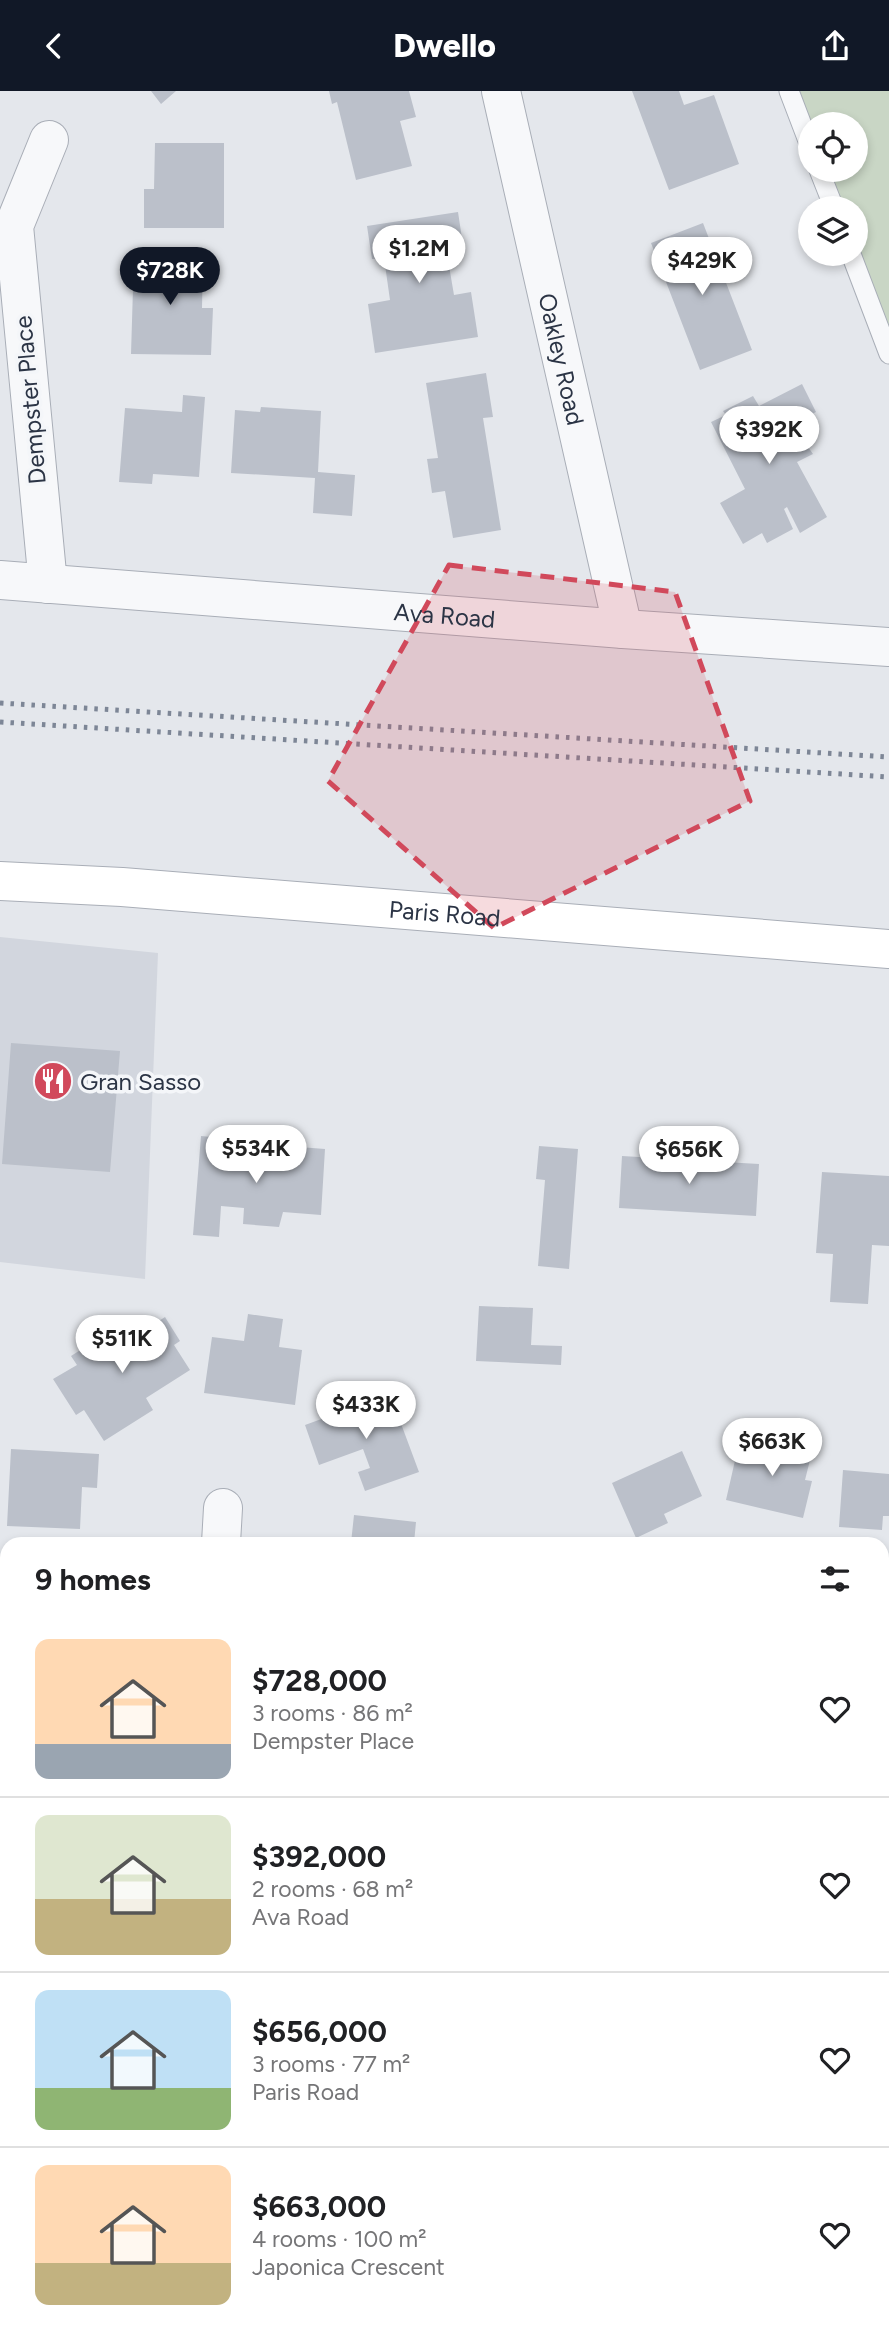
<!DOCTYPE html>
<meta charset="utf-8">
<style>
:root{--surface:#fff;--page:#f2f2f2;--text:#202124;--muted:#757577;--line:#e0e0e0;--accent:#111827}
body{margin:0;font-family:Figtree,sans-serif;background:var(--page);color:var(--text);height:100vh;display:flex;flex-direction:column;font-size:26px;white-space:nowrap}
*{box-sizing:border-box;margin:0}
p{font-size:23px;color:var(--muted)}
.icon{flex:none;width:38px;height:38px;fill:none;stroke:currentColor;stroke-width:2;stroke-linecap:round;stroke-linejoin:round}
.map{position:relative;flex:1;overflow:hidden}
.drawer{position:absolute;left:0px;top:1446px;width:889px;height:800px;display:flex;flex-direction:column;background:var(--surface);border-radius:21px 21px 0 0;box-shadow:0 4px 10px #0003}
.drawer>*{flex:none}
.fabs{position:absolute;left:798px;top:21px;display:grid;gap:14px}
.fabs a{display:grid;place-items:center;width:70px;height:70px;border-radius:50%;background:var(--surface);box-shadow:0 4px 10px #0003;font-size:35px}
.price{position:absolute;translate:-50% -60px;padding:0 16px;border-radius:24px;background:#fff;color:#222;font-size:23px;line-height:46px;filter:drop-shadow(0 2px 4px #0008)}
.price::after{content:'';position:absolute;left:50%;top:42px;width:21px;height:16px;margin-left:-10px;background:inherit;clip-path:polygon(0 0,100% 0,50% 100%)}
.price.active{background:var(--accent);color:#fff}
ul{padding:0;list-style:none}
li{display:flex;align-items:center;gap:21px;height:175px;padding:0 35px}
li+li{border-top:2px solid var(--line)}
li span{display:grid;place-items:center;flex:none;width:196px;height:140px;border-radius:14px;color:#555}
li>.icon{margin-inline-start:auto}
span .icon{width:84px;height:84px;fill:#fffc;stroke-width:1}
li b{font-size:30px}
h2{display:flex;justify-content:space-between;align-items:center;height:84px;padding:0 35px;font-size:30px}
header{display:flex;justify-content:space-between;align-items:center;height:91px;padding:0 35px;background:var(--accent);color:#fff;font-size:32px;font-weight:800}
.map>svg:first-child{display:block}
</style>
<header><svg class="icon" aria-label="back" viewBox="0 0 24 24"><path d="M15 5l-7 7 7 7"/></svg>Dwello<svg class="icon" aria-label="share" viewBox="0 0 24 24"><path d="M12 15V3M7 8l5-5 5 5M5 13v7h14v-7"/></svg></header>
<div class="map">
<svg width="889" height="2244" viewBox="0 0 889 2244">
<rect width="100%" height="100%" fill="#e4e7ec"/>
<path fill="#d2d6de" d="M0 846 158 862 145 1188 0 1171Z"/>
<path fill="#c9d6c5" d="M788 0H889V255L856 163V117H835L819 79H856V33H810Z"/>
<path fill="#bbc0ca" d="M151 0H176L161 13Z
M329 0H409L416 26 400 30 412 75 356 89 337 11 332 13Z
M632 0H679L684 14 714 4 739 73 669 99Z
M155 52H224V137H144V98H154Z
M458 121 463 154 446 157 454 204 471 201 478 246 375 262 368 213 390 209 384 167 372 168 367 135Z
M703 132 752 259 700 279 651 152Z
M134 164 203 165 202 217H213L211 264 131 263Z
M486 282 493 326 483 327 501 439 453 447 445 400 432 402 427 368 438 367 426 292Z
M802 293 816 321 796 331 801 340 798 342 813 363 797 371 827 426 800 442 787 416 784 418 793 438 767 452 762 442 743 453 720 412 745 398 711 331 726 324 723 320 753 305 759 315Z
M183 304 205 306 199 386 153 383 152 393 119 391 125 317 182 321Z
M261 316 321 320 318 381 355 384 352 425 313 422 315 387 231 382 235 319 260 321Z
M11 952 120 960 110 1081 2 1073Z
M201 1045 232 1048 231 1064 273 1067 274 1054 325 1058 321 1124 283 1121 279 1136 243 1133 244 1117 221 1115 219 1146 193 1144Z
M539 1055 578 1058 569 1178 538 1175 545 1089 536 1088Z
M622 1065 759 1073 756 1125 619 1117Z
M822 1081 889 1085V1155L872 1154 868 1213 830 1211 833 1163 816 1162Z
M479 1215 533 1217 531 1254 562 1255 561 1274 476 1270Z
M248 1223 283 1228 279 1256 302 1259 295 1314 204 1302 212 1246 244 1250Z
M165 1226 180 1250 174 1254 190 1279 146 1307 153 1319 104 1350 84 1319 76 1324 53 1288 77 1274 71 1265 126 1230 136 1245Z
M390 1303 419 1381 365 1400 358 1381 370 1377 363 1358 319 1374 305 1334Z
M777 1349 813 1357 805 1389 812 1390 803 1427 726 1409 739 1352 774 1361Z
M11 1358 99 1363 97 1397 82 1396 80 1438 7 1435Z
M682 1360 702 1405 664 1423 668 1432 636 1447 612 1392Z
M843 1379 889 1383V1425H883L882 1439 839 1436Z
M354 1424 416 1431 414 1452H351Z
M0 1743H7V1766L0 1765Z
M882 1843H889V1893H882Z
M882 1905 889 1906V1991L882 1990Z
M0 2095H7V2125L0 2124Z
M882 2149 889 2150V2205L882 2204Z
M0 2159 7 2160V2200H0Z
M21 2238H52V2243L21 2240Z"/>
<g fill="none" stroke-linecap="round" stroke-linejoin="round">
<g stroke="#a9aeb7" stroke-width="21">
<path id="service" d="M789 0 810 55
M819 79 834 117
M851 163 889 263"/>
</g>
<g stroke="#a9aeb7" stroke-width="40">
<g id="minor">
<path id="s1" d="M501 0 623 538"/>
<path d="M48 493 14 135 49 49"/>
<path d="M221 1452 223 1417"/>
<path d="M882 1539 889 1540"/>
<path d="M882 2056 889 2057"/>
<path d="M167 2244 168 2238"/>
</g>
</g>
<g stroke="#a9aeb7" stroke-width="40">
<g id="tertiary">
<path id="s2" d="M0 489 623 538 889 556"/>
</g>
</g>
<g stroke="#a9aeb7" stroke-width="40">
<g id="secondary">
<path id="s3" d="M0 790 122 796 889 858"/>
</g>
</g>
<path stroke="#c2c5cb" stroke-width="4.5" stroke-dasharray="5 5" stroke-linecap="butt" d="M0 1933 7 1934"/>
<use href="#service" stroke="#f7f8fa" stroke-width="19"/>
<use href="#minor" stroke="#f7f8fa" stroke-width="38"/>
<use href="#tertiary" stroke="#f7f8fa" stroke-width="38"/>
<use href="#secondary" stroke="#fff" stroke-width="38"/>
<path stroke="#7d8696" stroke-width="5" stroke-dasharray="3.5 7" stroke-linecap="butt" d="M0 612 889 666
M0 631 889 686"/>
</g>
<path fill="#d1495b" fill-opacity="0.2" stroke="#d1495b" stroke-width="5" stroke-dasharray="14 9" stroke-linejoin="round" d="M449 474 675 501 750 710 494 837 328 690Z"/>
<defs>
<g id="restaurant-disc" transform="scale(2.0125)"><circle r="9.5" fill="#d1495b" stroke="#f4f6f9"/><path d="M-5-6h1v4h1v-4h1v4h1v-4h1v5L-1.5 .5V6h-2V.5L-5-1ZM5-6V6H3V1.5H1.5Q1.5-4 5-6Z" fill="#fff"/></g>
</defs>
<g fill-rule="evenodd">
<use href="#restaurant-disc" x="53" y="990"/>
</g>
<g text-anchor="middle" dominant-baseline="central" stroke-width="7" stroke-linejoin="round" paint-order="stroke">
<g font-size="24" fill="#2b3445" stroke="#f4f6f9">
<text stroke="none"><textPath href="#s1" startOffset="275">Oakley Road</textPath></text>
<text transform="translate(30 309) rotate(-95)">Dempster Place</text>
<text stroke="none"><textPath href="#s2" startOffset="446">Ava Road</textPath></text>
<text stroke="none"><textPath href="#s3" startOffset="446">Paris Road</textPath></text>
</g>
<g font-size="24" fill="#2b3445" stroke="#f4f6f9" text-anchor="start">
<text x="80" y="990">Gran Sasso</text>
</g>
</g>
</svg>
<div class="fabs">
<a><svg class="icon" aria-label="locate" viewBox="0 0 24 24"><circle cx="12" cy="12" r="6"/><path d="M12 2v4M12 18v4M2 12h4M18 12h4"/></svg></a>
<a><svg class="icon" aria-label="layers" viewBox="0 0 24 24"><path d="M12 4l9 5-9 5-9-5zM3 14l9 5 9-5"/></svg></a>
</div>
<b class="price" style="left:419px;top:194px">$1.2M</b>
<b class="price" style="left:702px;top:206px">$429K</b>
<b class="price active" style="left:170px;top:216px">$728K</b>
<b class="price" style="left:769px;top:375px">$392K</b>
<b class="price" style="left:256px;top:1094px">$534K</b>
<b class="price" style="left:689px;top:1095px">$656K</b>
<b class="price" style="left:122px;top:1284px">$511K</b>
<b class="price" style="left:366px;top:1350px">$433K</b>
<b class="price" style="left:772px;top:1387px">$663K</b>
<section class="drawer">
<h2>9 homes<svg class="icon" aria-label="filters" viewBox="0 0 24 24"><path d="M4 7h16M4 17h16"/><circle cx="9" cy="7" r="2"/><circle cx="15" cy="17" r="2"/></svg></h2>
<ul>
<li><span style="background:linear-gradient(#ffd9b3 75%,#9aa5b1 0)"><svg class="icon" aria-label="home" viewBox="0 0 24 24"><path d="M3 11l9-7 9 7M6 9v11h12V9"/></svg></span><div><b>$728,000</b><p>3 rooms · 86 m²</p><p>Dempster Place</p></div><svg class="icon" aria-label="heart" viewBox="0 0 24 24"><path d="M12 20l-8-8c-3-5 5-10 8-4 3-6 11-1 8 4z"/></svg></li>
<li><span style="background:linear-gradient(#dfe7d0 60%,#c2b280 0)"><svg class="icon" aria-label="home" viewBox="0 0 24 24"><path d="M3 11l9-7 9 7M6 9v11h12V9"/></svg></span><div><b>$392,000</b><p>2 rooms · 68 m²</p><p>Ava Road</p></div><svg class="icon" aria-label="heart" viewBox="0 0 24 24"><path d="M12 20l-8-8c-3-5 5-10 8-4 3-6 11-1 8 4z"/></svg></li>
<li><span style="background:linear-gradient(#bfe0f5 70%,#8fb573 0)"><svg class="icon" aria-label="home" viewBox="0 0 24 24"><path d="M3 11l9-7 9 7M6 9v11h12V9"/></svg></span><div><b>$656,000</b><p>3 rooms · 77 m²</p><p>Paris Road</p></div><svg class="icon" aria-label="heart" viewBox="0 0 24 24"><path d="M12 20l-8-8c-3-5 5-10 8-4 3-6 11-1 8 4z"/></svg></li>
<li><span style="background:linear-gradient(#ffd9b3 70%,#c2b280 0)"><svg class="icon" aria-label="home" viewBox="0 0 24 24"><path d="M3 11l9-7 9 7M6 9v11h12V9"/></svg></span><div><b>$663,000</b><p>4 rooms · 100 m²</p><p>Japonica Crescent</p></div><svg class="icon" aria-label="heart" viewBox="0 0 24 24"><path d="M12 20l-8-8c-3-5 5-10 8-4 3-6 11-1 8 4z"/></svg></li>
</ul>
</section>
</div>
